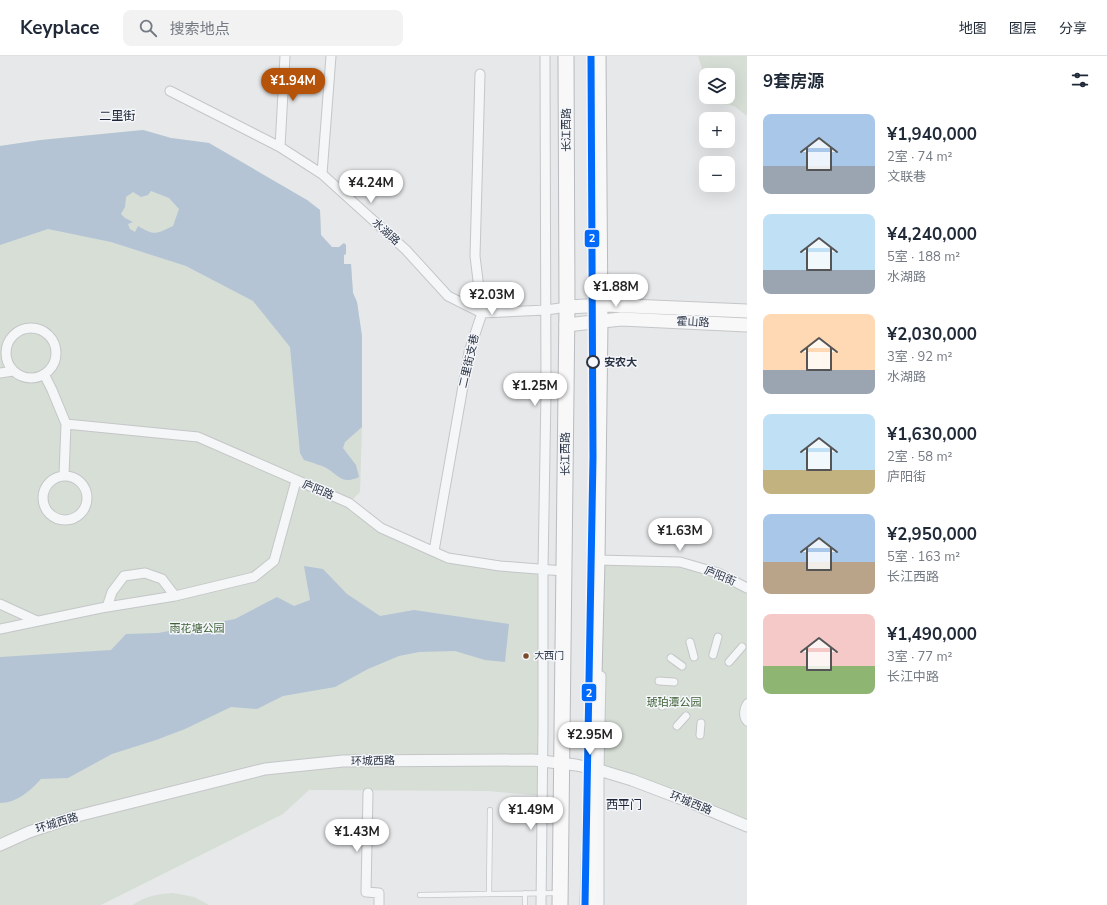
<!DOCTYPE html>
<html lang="zh">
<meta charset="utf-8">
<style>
:root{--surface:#fff;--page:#f2f2f3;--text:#1f2937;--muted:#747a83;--line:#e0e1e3;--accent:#b45309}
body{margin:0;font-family:"Nunito Sans","Noto Sans SC",sans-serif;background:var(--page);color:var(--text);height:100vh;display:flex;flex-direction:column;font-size:15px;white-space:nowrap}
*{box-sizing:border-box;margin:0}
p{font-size:13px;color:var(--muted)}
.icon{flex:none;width:22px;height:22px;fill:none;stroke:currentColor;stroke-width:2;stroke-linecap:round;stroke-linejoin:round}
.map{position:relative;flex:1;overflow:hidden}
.panel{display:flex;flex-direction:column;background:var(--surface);width:360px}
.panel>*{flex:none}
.controls{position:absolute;left:699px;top:12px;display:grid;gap:8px}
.controls a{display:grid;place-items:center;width:36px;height:36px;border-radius:8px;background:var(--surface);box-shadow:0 4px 16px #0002;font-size:20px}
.price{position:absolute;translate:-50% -34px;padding:0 9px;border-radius:14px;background:#fff;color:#222;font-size:13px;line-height:26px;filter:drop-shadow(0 1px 2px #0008)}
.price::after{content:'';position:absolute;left:50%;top:24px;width:12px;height:9px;margin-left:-6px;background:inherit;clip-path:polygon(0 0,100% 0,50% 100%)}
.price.active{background:var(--accent);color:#fff}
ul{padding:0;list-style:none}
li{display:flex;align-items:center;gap:12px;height:100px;padding:0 16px}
li span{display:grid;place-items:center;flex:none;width:112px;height:80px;border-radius:8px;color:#555}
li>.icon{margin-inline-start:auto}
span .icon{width:48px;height:48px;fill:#fffc;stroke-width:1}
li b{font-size:17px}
h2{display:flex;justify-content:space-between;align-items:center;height:48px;padding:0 16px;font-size:17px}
header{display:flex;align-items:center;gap:24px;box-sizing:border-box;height:56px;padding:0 20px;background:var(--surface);border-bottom:1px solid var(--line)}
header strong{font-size:19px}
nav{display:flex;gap:22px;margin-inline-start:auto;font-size:14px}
.search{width:280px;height:36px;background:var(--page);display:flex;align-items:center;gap:10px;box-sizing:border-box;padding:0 14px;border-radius:8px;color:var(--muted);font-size:15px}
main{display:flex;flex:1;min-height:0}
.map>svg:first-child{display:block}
</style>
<header>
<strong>Keyplace</strong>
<div class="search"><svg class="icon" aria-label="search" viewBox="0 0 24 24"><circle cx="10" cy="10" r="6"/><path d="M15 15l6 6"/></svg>搜索地点</div>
<nav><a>地图</a><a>图层</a><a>分享</a></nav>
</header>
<main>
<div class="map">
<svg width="747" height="849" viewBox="0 0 747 849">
<rect width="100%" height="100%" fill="#e6e8ea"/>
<path fill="#d6ded6" d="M698 0H747V60L734 50 712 46 711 41H728V19H706V25Z
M143 74 171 82 209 87 307 144 320 154 321 179 332 191H339L344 187 346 189V198L344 199V208H351L353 237 357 246 362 280V371L360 436 349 447 381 472 448 502 543 513 542 740 489 735 309 734 283 758 101 849H0V90L41 84Z
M603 504 680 506 747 532V770L599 714Z
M173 837 194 841 209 849H133C145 840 159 838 173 837Z"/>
<path fill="#b4c4d5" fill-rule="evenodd" d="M143 74 171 82 209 87 307 144 320 154 321 179 332 191H339L344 187 346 189V198L344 199V208H351L353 237 357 246 362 280V371L345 386 343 392 356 409 359 421C343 428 341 422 328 413 322 409 312 407 304 404L300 397 290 291 253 245 186 210 111 186 48 173 0 189V90L41 84ZM151 135 169 142 179 153 173 170C156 178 155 180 138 170L135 176 130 173 128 168 133 166 125 162 121 158 125 151 126 141 133 136 141 141 148 139Z
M304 510 323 513 347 538 380 560 414 554 509 568 505 606 485 604 455 595 419 596 399 600 368 613 335 631 283 640 257 653 231 651 185 673 156 684 112 698 68 722 41 723C30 735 17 747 0 747V601L111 594 126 578 158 577 235 563 277 541 294 550 310 544Z"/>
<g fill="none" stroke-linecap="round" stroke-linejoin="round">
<g stroke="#c4c6c8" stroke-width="6">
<path id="service" d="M489 838 490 754
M420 839 559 837
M525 849V837"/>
</g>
<g stroke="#c4c6c8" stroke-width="9">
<path id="pedestrian" d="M690 586 694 601
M713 599 718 581
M671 602 682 610
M729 606 742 591
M659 625 674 626
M747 647C743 653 742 661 747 666
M662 650 674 644
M677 670 686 660
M700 679 701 667"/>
</g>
<g stroke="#c4c6c8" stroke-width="11">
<path id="minor" d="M170 35 280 91 322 118 406 194 448 240 482 257 546 254 567 251
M280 91 285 0
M322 118 331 0
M6 297a25 25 0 1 1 50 0a25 25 0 1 1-50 0Z
M0 317 13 315
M44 318 52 334 66 368 64 419
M66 368 198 381 349 447 381 472 448 502 500 510 564 515
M43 442a22 22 0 1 1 44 0a22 22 0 1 1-44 0Z
M434 495 469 296 482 257 475 200 480 18
M597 504 680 506 718 517 747 532
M0 548 37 565
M107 551 112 536 124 520 145 517 162 523 175 540
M0 573 101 552 175 540 254 521 274 505 296 425
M368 737 366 836 379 837V849
M541 849 543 670V513L546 337 545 0
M599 849V714L601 620"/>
</g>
<g stroke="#c4c6c8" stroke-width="13">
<path id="tertiary" d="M0 789 29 776 77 760 265 713 343 705 533 704 576 709 599 714 632 724 690 746 747 770"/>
</g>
<g stroke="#c4c6c8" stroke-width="15">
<path id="secondary" d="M567 251 606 249 747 255
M566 269 621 263 747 269"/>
</g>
<g stroke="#b8bbbf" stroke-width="17">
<path id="trunk" d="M560 849 567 251 566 0
M588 849 597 504 600 265 598 0"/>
</g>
<use href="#service" stroke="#f5f6f7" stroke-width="4.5"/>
<use href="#pedestrian" stroke="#f5f6f7" stroke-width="7"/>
<use href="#minor" stroke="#f5f6f7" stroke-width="9"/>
<use href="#tertiary" stroke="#f5f6f7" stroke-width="11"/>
<use href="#secondary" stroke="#f8f8f8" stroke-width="13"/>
<use href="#trunk" stroke="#f8f8f8" stroke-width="15"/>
<g stroke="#f4f6f9" stroke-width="10">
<path id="metro-1" d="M585 849 593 401 591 0"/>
</g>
<use href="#metro-1" stroke="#006bfa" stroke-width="7"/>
</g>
<circle fill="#f4f6f9" stroke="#2b3445" stroke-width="2" cx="593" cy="306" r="6"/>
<circle fill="#7a4b2a" stroke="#f4f6f9" stroke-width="1.5" cx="526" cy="600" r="3.5"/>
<g text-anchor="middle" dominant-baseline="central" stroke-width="3" stroke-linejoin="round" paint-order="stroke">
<g font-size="10" fill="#2b3445" stroke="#f4f6f9" text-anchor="start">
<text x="534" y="600">大西门</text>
</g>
<g font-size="11" fill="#2b3445" stroke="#f4f6f9">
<text transform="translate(566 74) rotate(-90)">长江西路</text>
<text transform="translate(386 176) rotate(42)">水湖路</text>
<text transform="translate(693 266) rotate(3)">霍山路</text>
<text transform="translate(469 305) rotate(-77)">二里街支巷</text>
<text transform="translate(565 398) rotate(-90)">长江西路</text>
<text transform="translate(318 434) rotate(23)">庐阳路</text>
<text transform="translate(720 520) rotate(23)">庐阳街</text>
<text transform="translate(373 705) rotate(-1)">环城西路</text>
<text transform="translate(691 747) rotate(22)">环城西路</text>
<text transform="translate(57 767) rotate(-17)">环城西路</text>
</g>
<g font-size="11" font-weight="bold" fill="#2b3445" stroke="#f4f6f9" text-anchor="start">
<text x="604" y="306">安农大</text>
</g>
<g font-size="11" fill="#3f6138" stroke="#f4f6f9">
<text x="197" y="572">雨花塘公园</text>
<text x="674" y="646">琥珀潭公园</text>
</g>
<g font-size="12" fill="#1d2536" stroke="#f4f6f9">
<text x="117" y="60">二里街</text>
<text x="624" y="749">西平门</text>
</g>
</g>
<g stroke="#f4f6f9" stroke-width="1.5">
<rect x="584" y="173" width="16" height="19" rx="4" fill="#006bfa"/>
<rect x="581" y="627" width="16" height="19" rx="4" fill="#006bfa"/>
</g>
<g font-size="11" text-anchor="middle" font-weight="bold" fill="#fff">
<text x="592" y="186">2</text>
<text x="589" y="641">2</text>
</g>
</svg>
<div class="controls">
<a><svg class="icon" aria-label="layers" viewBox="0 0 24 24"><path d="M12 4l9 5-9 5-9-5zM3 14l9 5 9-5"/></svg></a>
<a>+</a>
<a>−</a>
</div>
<b class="price active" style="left:293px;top:46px">¥1.94M</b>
<b class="price" style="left:371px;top:148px">¥4.24M</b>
<b class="price" style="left:616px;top:252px">¥1.88M</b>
<b class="price" style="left:492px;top:260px">¥2.03M</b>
<b class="price" style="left:535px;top:351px">¥1.25M</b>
<b class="price" style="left:680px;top:496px">¥1.63M</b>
<b class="price" style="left:590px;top:700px">¥2.95M</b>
<b class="price" style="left:531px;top:775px">¥1.49M</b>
<b class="price" style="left:357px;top:797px">¥1.43M</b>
</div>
<section class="panel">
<h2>9套房源<svg class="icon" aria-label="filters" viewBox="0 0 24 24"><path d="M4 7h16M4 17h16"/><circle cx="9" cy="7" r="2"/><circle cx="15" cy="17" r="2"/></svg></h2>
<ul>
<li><span style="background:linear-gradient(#a9c7e8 65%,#9aa5b1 0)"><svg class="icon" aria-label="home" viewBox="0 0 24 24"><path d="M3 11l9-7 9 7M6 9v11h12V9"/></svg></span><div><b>¥1,940,000</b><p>2室 · 74 m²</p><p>文联巷</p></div></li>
<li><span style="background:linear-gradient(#bfe0f5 70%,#9aa5b1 0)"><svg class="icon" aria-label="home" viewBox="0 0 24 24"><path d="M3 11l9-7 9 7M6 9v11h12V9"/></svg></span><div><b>¥4,240,000</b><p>5室 · 188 m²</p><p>水湖路</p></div></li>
<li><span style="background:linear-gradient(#ffd9b3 70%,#9aa5b1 0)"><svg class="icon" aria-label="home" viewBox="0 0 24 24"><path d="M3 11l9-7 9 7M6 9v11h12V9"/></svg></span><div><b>¥2,030,000</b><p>3室 · 92 m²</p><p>水湖路</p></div></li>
<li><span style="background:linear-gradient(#bfe0f5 70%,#c2b280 0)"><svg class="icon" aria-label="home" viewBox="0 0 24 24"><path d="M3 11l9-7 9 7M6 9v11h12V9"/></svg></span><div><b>¥1,630,000</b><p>2室 · 58 m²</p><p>庐阳街</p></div></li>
<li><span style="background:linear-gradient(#a9c7e8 60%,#b9a48a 0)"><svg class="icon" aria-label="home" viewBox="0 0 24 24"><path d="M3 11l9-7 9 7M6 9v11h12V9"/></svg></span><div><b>¥2,950,000</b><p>5室 · 163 m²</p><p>长江西路</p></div></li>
<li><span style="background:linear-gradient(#f6c9c9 65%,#8fb573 0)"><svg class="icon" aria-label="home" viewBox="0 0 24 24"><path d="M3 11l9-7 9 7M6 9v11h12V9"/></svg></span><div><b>¥1,490,000</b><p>3室 · 77 m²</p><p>长江中路</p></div></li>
</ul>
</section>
</main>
